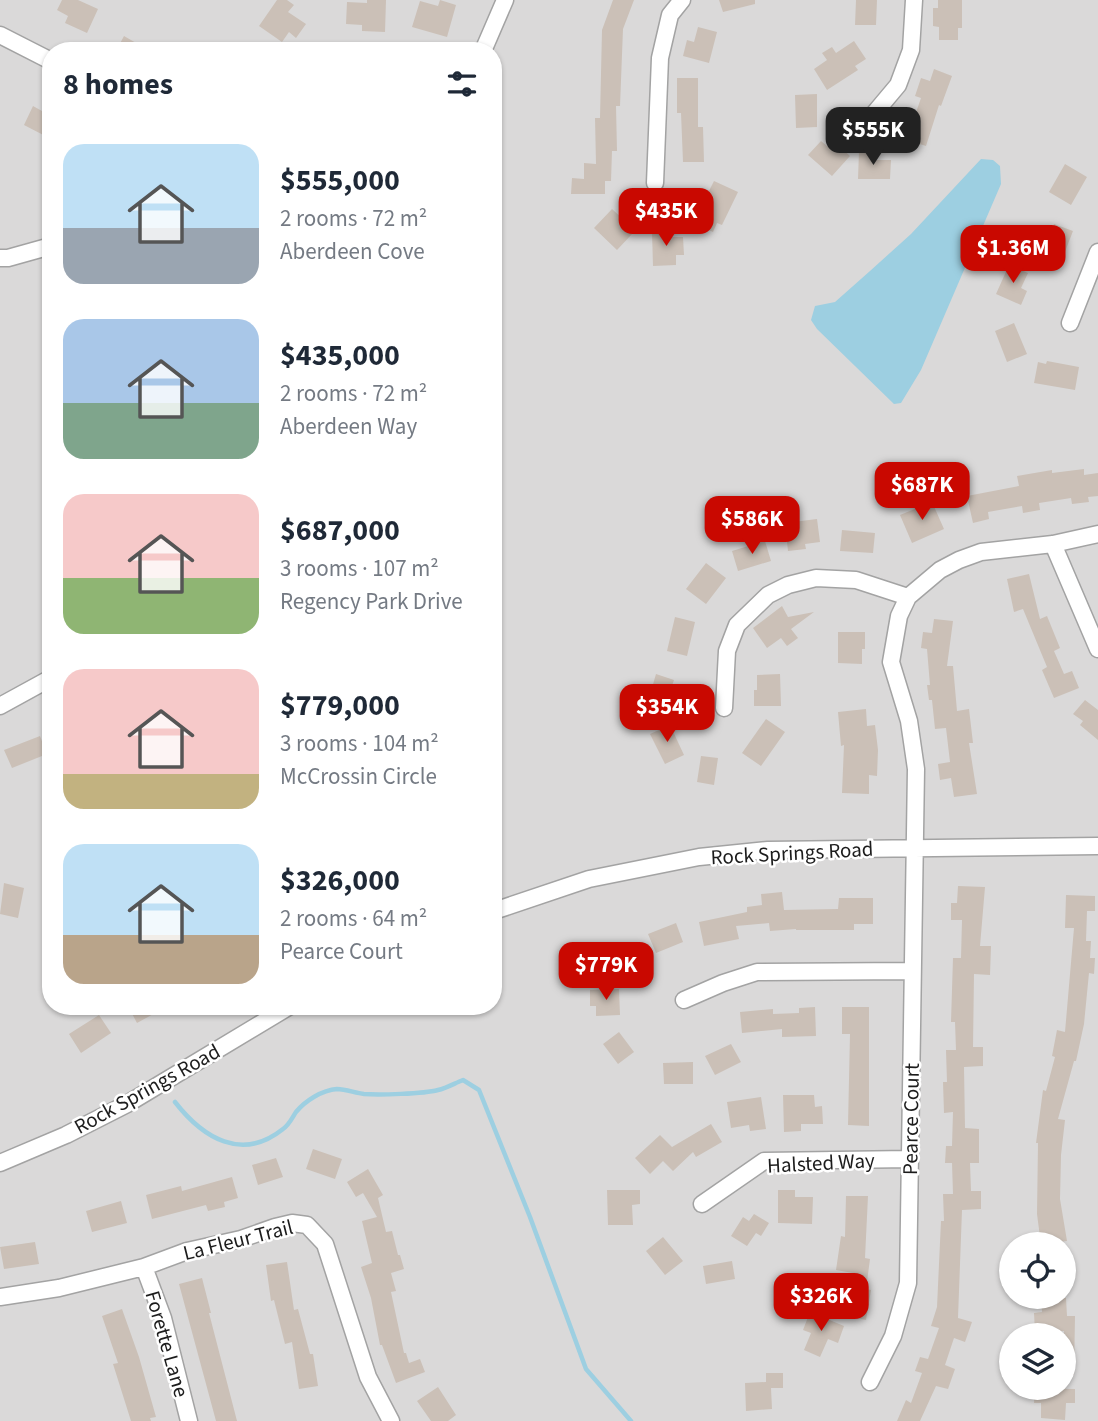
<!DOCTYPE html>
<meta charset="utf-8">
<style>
:root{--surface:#fff;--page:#f6f6f7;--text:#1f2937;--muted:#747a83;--accent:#c90800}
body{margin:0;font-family:"Source Sans 3",sans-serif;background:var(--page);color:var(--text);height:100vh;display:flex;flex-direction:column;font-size:26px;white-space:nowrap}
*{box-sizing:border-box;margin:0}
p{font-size:23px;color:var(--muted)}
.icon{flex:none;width:38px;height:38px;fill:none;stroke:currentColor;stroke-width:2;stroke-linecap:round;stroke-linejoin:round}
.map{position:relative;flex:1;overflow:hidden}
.panel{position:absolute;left:42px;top:42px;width:460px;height:973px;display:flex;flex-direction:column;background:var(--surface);border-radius:28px;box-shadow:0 2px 5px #0004}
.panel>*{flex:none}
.buttons{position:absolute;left:999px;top:1232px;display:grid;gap:14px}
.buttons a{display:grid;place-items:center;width:77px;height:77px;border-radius:50%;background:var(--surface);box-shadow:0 2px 5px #0004;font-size:35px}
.price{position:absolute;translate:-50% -60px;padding:0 16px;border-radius:14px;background:var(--accent);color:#fff;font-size:23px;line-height:46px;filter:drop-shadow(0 2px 4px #0008)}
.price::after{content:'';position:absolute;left:50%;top:42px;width:21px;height:16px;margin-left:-10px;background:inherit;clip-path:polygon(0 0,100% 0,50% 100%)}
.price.selected{background:#222;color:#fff}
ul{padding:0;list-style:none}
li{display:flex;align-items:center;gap:21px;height:175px;padding:0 21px}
li span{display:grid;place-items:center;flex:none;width:196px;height:140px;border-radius:21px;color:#555}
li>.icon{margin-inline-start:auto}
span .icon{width:84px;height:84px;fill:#fffc;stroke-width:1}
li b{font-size:30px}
h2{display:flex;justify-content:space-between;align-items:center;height:84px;padding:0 21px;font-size:30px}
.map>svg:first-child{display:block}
</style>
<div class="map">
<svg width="1098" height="1421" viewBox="0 0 1098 1421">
<rect width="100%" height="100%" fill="#efebe1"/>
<path fill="#dad9d9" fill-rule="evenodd" d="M0 0H1098V1421H0ZM51 51H494V1006H51ZM1012 1244H1064V1297H1012ZM1012 1335H1064V1388H1012Z"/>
<path fill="#9dcfe1" d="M981 159 993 160 1000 166 1001 184 921 370 901 403 894 404 817 329 811 320 815 306 835 302 870 271 911 234Z"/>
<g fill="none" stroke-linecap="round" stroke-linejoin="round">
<path stroke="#9dcfe1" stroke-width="4.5" d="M175 1102C203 1138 242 1162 283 1129 289 1125 292 1118 296 1112 305 1101 322 1090 337 1089 346 1089 355 1093 364 1094 379 1095 423 1094 438 1090 447 1088 455 1083 463 1080L479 1090 530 1217 586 1369 631 1421"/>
</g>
<path fill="#cbc0b7" d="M62 0H78L98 9 87 33 65 23 68 16 57 10Z
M277 0H287L294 5 288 12 306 24 296 38 289 32 282 42 259 26Z
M367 0H386L385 32 362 31V25L346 24 347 2 367 3Z
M440 0 456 5 447 37 412 27 420 1 438 6Z
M613 0H634L623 29 620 106H616L617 151H612L611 181H605V194H571L572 178 584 179V163L596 164 595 118H600L602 30Z
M719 0H755V4L723 12Z
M856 0H877L876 25H855Z
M938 0H962V28H958V40H939V27L933 26V8H938Z
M698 27 717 32 709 63 683 56 687 40 694 42Z
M124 36 150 51H116Z
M854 41 866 59 855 66 858 70 827 90 814 69 827 60 822 53 832 47 836 53Z
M934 69 952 76 941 106 939 105 926 146 898 137 904 121 912 124 921 98 915 96 921 78 930 81Z
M677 78H698V127H703L704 162H683L681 113H677Z
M817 94V127L796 128 795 95Z
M33 106 51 116V139L24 125Z
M821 141 833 151 838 145 850 156 832 176 808 155Z
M859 151H876V160H891L890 179H858Z
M1065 164 1087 177 1071 205 1049 192Z
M714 181 738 192 722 225 717 223 713 232 698 225 702 215 698 213Z
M612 209 624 220 622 222 633 233 617 250 594 228Z
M1054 224 1073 231 1061 262 1042 255Z
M671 231V237H683L684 255H676V265L653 266 652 232Z
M1009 265 1028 273 1021 288 1027 291 1021 305 996 294Z
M1014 323 1027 354 1007 362 995 331Z
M1047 361 1079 367 1075 390 1034 383 1038 362 1046 364Z
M1084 469V475L1098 473V496L1088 497 1089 502 1072 504 1071 498 1039 503 1040 510 1023 513 1022 506 988 512 989 519 973 523 967 496 1019 486 1017 476 1052 470V473Z
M932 502 944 529 912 543 900 515Z
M817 519 820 542 805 544 806 549 788 551 785 523Z
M842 530 875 533 873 553 840 551Z
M765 541 771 561 738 571 732 551Z
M706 563 726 578 706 604 686 589Z
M1029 574 1040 619 1047 616 1060 648 1054 651 1064 674 1072 671 1079 688 1054 698 1042 670 1047 667 1023 609 1014 612 1007 579Z
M782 606 788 617 814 612 791 629 798 638 787 646 781 638 767 648 753 628Z
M675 617 695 622 687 656 667 651Z
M934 619 953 621 947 666H953L957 711 969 709 973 743H969L977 794 954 797 951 778 940 780 938 764 950 762 946 728 935 729 932 700H929L927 685H930L927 649 921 648 923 632 932 633Z
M838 632H865V649H862V664L838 663Z
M656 674 674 680 669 694 679 697 674 713 647 705Z
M780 674 781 706H754V690H757V675Z
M1085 700 1098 710V740L1080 725 1083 721 1073 714Z
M866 709 867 726 875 725 878 750 877 776 869 775V794L842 793 844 745 841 746 838 712Z
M766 719 785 732 761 766 742 753Z
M670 725 684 755 665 764 650 734Z
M40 736 47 754 12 768 4 750Z
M701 756 718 758 714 785 697 782Z
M4 883 24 888 18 918 0 914Z
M958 886 985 887 980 946H991L990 975 974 974 973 1047H983V1066L964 1067 965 1128 979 1129V1163H970L971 1191H981V1209L962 1210 958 1318 972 1322 965 1342 954 1338 945 1365 955 1369 948 1389 936 1386 920 1421H897L906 1400 911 1403 922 1373 915 1371 920 1357 928 1359 939 1328 931 1326 937 1307 941 1221H944L943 1194H953L952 1163H945L946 1146H952L953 1112 944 1113 943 1082H947L946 1050H956L955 1022H951L953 958H961L962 920H951V903H957Z
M782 892 784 910 838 909 839 898H873V924H854V930H796V929L770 931 769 923 736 926 739 939 704 946 699 922 747 912V907L762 905 761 894Z
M1066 895 1095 896V911H1087L1086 941H1091L1090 958H1095L1094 974 1089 973 1084 1024 1076 1061H1074L1058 1119 1065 1120 1061 1155 1060 1199 1067 1241 1051 1243 1050 1236 1040 1237 1037 1214 1038 1143H1036L1043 1090 1046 1091 1055 1057 1052 1056 1057 1030 1065 1032 1074 928H1065Z
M676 923 683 942 656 953 648 934Z
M623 945 642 954 630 977 612 968Z
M619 989 620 1015 596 1016V1006H590V990Z
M128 1006H168L137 1023Z
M815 1007 816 1036 782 1037V1029L742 1033 740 1012 773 1009V1014L799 1013V1008Z
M842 1007H869V1126L848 1125 850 1034H842Z
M99 1015 111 1033 81 1053 69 1034Z
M619 1032 634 1052 618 1064 603 1044Z
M731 1044 741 1062 715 1075 705 1056Z
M693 1062V1084H664L663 1063Z
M783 1095H814L815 1107 822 1106 823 1124H801V1131L784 1132Z
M761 1097 766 1129 750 1131 749 1125 731 1128 727 1102Z
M711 1124 722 1142 696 1157 693 1152 673 1171 663 1161 650 1174 635 1158 660 1135 672 1147Z
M313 1149 342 1159 335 1179 306 1169Z
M276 1158 283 1177 258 1185 252 1165Z
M368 1169 383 1195 378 1198 386 1232 392 1231 398 1255H400L404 1269 391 1273 396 1291 391 1292 404 1353H406L409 1363 420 1359 425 1372 396 1383 382 1345H380L371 1298 361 1267 372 1263 362 1221 377 1217 363 1193 356 1197 347 1182Z
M232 1177 238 1198 224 1202 225 1207 208 1211 206 1205 152 1219 146 1195 181 1186 182 1191Z
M607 1190H640V1204L632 1205 633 1225H608Z
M778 1190H795V1197H813L812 1224 778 1223Z
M846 1196H868L865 1258 870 1259 866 1289 871 1290 866 1320 846 1316 853 1273 836 1270 841 1236 845 1237Z
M121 1201 127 1223 92 1232 86 1211Z
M754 1214 769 1223 761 1236 756 1233 747 1246 731 1236 743 1217 749 1221Z
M663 1237 683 1261 665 1275 646 1251Z
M35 1242 39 1264 4 1269 0 1247Z
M732 1261 735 1279 706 1284 703 1266Z
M287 1262 294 1310 298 1309 310 1354H313L318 1386 299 1389 292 1342 285 1344 274 1300 271 1301 266 1265Z
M202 1278 211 1313H209L237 1421H216L179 1284Z
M1041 1298H1066L1067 1316H1075L1074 1375H1064V1331L1035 1332 1034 1313 1042 1312Z
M122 1309 139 1357 156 1417 150 1418 151 1421H131L113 1364 118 1363 102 1316Z
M810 1312 844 1326 838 1343 828 1339 820 1357 804 1350 811 1333 803 1330Z
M766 1373H783V1388H771L772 1409 746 1411 745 1383 766 1382Z
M438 1387 456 1415 448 1421H431L417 1401Z
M1035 1388 1075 1389V1403H1066L1065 1420 1041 1418V1403H1034Z"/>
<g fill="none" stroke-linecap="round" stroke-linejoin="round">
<g stroke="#a3a3a3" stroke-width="19">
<path id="minor" d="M0 35 51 61
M483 51 505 0
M872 116 898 85 911 50 914 0
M655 183 660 58 670 15 682 0
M0 258H8L51 246
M1070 323 1098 252
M1053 544 1098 649
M0 706 51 678
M724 708 727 651 737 625 768 595 788 585 816 578 856 580 908 597
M494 911 589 879 699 857 768 850 1098 846
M684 1000 723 983 757 972 912 971
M0 1163 66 1135 127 1104 290 1006
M702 1204 764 1161 910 1159
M144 1267 163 1318 189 1421
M0 1297 59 1288 144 1267 187 1251 241 1239 275 1227 292 1223 307 1225 325 1244 368 1377 391 1421
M870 1382 893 1336 908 1283 916 769 909 721 891 662 899 616 908 597 940 570 959 560 981 552 1053 544 1098 534"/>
</g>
<use href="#minor" stroke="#fff" stroke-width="16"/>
</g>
<g text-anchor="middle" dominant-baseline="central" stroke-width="5" stroke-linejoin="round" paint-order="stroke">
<g font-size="21" fill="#1c1c1c" stroke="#fff">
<text transform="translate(792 853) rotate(-3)">Rock Springs Road</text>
<text transform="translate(147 1089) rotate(-29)">Rock Springs Road</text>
<text transform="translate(911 1119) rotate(-89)">Pearce Court</text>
<text transform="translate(821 1163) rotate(-3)">Halsted Way</text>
<text transform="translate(238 1240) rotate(-14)">La Fleur Trail</text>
<text transform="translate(167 1344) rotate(74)">Forette Lane</text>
</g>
</g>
</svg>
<div class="buttons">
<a><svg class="icon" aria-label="locate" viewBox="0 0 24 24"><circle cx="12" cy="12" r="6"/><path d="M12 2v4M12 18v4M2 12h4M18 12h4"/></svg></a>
<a><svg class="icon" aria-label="layers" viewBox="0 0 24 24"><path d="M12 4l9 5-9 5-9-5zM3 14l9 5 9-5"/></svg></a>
</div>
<b class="price selected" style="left:873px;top:167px">$555K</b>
<b class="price" style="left:666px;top:248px">$435K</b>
<b class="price" style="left:1013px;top:285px">$1.36M</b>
<b class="price" style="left:922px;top:522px">$687K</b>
<b class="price" style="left:752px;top:556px">$586K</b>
<b class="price" style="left:667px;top:744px">$354K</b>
<b class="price" style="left:606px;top:1002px">$779K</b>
<b class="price" style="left:821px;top:1333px">$326K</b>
<section class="panel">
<h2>8 homes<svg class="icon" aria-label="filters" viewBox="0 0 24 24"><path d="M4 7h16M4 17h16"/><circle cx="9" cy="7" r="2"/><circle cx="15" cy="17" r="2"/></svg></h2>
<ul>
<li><span style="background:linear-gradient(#bfe0f5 60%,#9aa5b1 0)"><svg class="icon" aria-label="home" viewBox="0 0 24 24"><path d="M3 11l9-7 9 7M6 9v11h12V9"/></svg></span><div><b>$555,000</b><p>2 rooms · 72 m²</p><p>Aberdeen Cove</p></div></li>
<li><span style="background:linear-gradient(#a9c7e8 60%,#7fa58c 0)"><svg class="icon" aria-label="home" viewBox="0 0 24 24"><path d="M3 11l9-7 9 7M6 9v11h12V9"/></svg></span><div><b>$435,000</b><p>2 rooms · 72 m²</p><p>Aberdeen Way</p></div></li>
<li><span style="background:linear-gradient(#f6c9c9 60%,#8fb573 0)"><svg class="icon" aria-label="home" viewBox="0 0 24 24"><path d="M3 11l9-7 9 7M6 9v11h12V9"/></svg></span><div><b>$687,000</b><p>3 rooms · 107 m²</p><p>Regency Park Drive</p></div></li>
<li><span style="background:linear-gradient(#f6c9c9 75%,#c2b280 0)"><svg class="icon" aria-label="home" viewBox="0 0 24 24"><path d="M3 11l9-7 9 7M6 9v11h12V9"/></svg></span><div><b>$779,000</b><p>3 rooms · 104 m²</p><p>McCrossin Circle</p></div></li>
<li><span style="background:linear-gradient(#bfe0f5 65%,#b9a48a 0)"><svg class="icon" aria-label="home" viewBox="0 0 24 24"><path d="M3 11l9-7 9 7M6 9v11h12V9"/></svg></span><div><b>$326,000</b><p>2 rooms · 64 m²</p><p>Pearce Court</p></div></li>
</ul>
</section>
</div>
